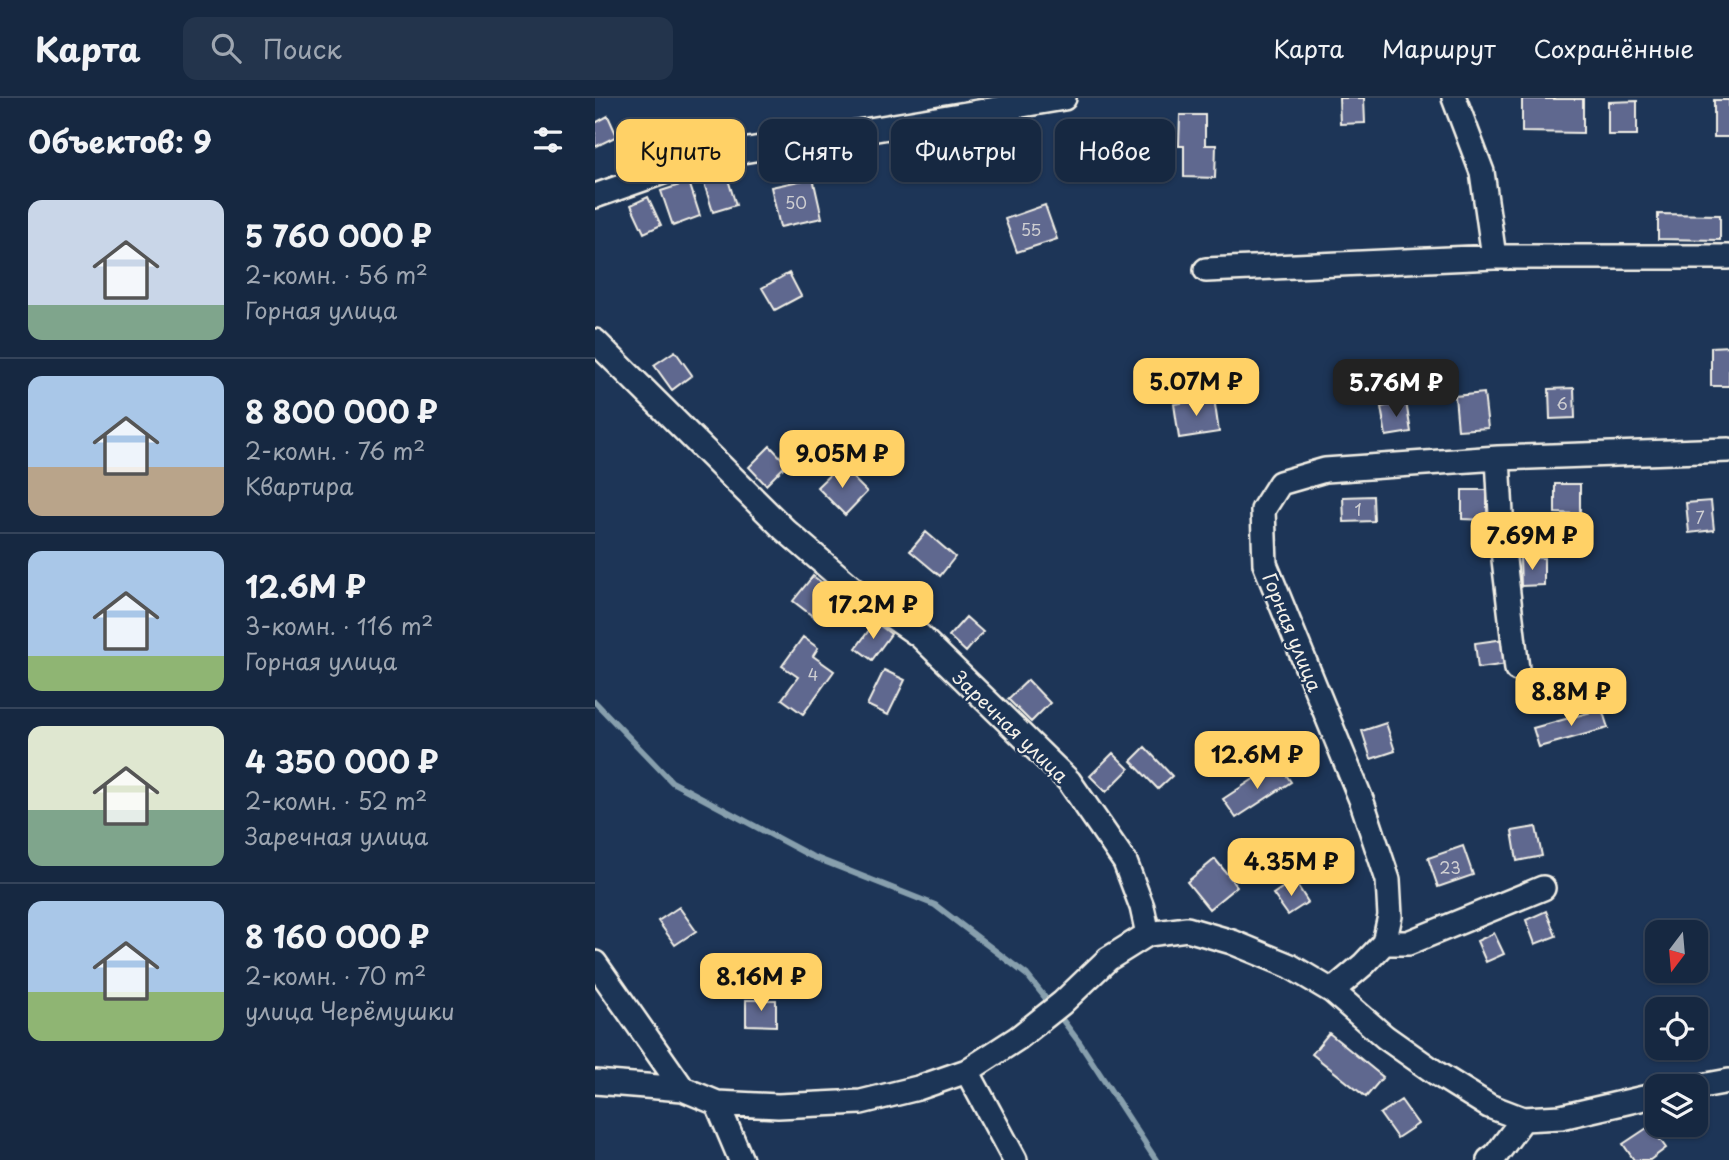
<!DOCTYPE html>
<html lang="ru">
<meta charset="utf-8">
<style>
:root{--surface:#162841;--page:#23344c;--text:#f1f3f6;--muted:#9ea6b1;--line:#35445a;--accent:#ffd166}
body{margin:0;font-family:"Playpen Sans",sans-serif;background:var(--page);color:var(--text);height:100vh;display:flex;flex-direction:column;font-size:26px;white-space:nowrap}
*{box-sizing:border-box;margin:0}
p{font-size:23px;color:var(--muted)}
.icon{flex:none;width:38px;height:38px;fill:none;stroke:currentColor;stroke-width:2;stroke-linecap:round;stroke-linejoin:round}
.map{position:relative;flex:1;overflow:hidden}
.details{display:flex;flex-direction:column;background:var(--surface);width:595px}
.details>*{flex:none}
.banner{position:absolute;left:21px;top:21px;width:665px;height:63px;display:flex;gap:14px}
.needle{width:46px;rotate:196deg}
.fabs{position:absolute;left:1050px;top:822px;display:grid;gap:14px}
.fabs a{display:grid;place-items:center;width:63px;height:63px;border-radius:14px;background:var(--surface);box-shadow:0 2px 5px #0004,0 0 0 2px var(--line);font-size:35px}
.price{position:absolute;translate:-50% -60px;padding:0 16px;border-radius:14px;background:var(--accent);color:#111;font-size:23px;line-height:46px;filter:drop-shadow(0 2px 4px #0008)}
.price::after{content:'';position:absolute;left:50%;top:42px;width:21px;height:16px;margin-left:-10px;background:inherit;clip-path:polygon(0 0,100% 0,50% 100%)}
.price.current{background:#222;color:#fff}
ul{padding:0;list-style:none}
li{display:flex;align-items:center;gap:21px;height:175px;padding:0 28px}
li+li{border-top:2px solid var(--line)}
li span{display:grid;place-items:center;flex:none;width:196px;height:140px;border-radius:14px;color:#555}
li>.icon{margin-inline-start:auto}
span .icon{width:84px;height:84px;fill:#fffc;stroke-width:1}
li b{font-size:30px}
h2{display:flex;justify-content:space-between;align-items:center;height:84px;padding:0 28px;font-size:30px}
.chip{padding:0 24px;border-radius:14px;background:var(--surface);box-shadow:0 2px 5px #0004,0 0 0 2px var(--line);font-size:24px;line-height:63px}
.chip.current{background:var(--accent);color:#111}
header{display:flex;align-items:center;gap:42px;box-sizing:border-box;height:98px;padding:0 35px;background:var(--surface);border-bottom:2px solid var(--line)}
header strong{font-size:33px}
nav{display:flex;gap:38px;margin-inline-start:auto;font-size:24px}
.search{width:490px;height:63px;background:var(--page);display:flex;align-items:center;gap:18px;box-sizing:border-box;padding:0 24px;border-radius:14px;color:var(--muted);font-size:26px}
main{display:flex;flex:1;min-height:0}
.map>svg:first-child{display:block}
</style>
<header>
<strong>Карта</strong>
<div class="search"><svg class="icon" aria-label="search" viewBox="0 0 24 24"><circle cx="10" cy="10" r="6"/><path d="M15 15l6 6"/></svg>Поиск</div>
<nav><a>Карта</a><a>Маршрут</a><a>Сохранённые</a></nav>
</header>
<main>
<section class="details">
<h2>Объектов: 9<svg class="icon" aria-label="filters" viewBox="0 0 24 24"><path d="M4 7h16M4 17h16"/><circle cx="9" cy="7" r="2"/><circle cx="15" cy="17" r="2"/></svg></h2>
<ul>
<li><span style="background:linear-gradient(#c9d6e8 75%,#7fa58c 0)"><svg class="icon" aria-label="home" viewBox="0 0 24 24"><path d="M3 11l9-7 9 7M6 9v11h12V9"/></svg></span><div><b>5 760 000 ₽</b><p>2-комн. · 56 m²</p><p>Горная улица</p></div></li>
<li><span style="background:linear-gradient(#a9c7e8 65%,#b9a48a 0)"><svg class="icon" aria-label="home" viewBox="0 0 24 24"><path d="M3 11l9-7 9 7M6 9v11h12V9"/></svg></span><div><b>8 800 000 ₽</b><p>2-комн. · 76 m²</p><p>Квартира</p></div></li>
<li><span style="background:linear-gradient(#a9c7e8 75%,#8fb573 0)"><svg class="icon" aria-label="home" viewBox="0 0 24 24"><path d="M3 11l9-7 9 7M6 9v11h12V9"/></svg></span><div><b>12.6M ₽</b><p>3-комн. · 116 m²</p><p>Горная улица</p></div></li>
<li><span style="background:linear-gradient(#dfe7d0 60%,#7fa58c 0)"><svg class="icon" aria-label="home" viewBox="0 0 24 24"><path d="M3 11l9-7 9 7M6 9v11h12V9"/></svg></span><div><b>4 350 000 ₽</b><p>2-комн. · 52 m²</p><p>Заречная улица</p></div></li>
<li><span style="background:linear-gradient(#a9c7e8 65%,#8fb573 0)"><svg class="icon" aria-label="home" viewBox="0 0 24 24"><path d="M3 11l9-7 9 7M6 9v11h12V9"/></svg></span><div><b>8 160 000 ₽</b><p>2-комн. · 70 m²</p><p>улица Черёмушки</p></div></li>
</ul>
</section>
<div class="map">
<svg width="1134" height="1062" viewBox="0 0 1134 1062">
<rect width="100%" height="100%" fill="#1d3557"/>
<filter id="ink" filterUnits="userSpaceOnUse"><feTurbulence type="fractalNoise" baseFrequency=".0143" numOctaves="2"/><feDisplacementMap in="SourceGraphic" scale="14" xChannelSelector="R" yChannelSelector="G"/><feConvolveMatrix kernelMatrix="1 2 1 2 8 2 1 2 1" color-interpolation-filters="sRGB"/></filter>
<g filter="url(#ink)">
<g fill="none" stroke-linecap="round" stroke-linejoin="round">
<path stroke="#879fad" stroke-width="6" d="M0 604 77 684 216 758 340 807 432 877 456 907
M463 916 484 944 561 1062"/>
</g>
<path fill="#5f688f" stroke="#f4f1e8" stroke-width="2" d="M744 0H769L770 25 745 26Z
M927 1H988V35L927 34Z
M1119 2H1134V39H1119Z
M1042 3V37H1013V4Z
M585 17H610V47H621L620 80 589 79V48H584Z
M13 18 22 38 0 49V25Z
M319 42 322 64 304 67 300 45Z
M276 47 280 69 262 73 258 51Z
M131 75 141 107 118 114 108 82Z
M218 80 227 120 185 129 176 89Z
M94 84 105 118 78 128 66 93Z
M53 99 66 127 49 135 36 107Z
M450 107 462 141 422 154 410 121Z
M1063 116 1125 117V142L1063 141Z
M194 175 206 198 180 212 167 190Z
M1134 248V288H1116V249Z
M80 253 97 277 77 292 59 267Z
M979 290 980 320 955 321 954 291Z
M889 295 893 330 863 332 860 298Z
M619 300 624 334 584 340 579 306Z
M811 304 816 334 791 338 786 309Z
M175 348 192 366 171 387 154 369Z
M245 367 272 394 250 417 222 389Z
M960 386H985V416L960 415Z
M867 392H892V422L867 421Z
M778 398 779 423 749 424 748 399Z
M1116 403 1119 432 1094 435 1091 405Z
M331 434 360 459 345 478 315 453Z
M925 460H949V487L926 488Z
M218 478 244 498 224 523 198 503Z
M371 519 388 534 371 554 354 538Z
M280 524 296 536 277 562 261 550Z
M208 539 223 550 218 558 239 573 208 616 187 601 203 579 187 568Z
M910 541 913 566 883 570 880 545Z
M289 572 310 582 293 617 272 607Z
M433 582 455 605 436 624 413 601Z
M1007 611 1013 630 944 649 938 630Z
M791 625 800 653 776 661 767 633Z
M550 649 577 678 563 691 536 663Z
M518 655 534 671 511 694 495 678Z
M683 665 696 684 641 720 628 701Z
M941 729 947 758 922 763 917 733Z
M868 748 878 777 843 789 833 760Z
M620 761 642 788 614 811 592 784Z
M699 782 713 804 693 817 678 796Z
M84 809 101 833 80 847 63 823Z
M951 813 961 838 940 846 931 822Z
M899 835 909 856 891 864 882 843Z
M151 902H181V928L151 927Z
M734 935 788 979 771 999 717 956Z
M806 1002 823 1026 802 1040 785 1016Z
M1055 1028 1071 1050 1055 1062H1039L1028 1046Z"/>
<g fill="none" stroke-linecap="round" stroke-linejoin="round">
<g stroke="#f4f1e8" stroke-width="28">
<path id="minor" d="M859 0 887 74 899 159
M0 98 111 59 469 0
M611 172 899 159H1134
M0 243 190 432 262 494 325 538 474 683 530 764 547 809 553 836
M903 360 908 453 922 571
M789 845H813L948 790
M0 865 88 991 122 1005 183 1008 266 1004 323 990 372 973 423 940 467 905 513 861 553 836 592 831 637 844 695 868 737 893 790 939 841 975 894 1008 928 1021 966 1019 1062 997
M737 893 769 866 789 845 795 818 793 782 767 704 670 466 668 412 685 385 730 372 903 360 1134 352
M372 973 420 1062
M0 984 88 991
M1101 989 1134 983
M122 1005 146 1062
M894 1062 901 1057 928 1021"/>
</g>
<use href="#minor" stroke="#1d3557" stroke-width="23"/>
</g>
</g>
<g text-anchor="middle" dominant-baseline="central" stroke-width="5" stroke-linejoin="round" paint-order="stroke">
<g font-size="16" fill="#cfcfd2">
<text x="201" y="104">50</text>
<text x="436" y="131">55</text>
<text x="967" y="305">6</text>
<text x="763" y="411">1</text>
<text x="1105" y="419">7</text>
<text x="218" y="576">4</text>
<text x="855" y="769">23</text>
</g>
<g font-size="19" fill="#f4f1e8" stroke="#1d3557">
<text transform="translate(698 534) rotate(68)">Горная улица</text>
<text transform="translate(416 628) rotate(44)">Заречная улица</text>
</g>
</g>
</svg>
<div class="fabs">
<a><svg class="needle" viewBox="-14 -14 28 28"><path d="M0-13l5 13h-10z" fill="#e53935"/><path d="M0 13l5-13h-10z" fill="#9ea6b1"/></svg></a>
<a><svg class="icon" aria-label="locate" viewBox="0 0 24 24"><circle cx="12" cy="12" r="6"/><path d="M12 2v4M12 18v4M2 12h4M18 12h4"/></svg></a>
<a><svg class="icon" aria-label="layers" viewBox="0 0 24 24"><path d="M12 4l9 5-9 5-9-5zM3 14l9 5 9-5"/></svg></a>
</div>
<b class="price" style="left:601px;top:320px">5.07M ₽</b>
<b class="price current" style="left:801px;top:321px">5.76M ₽</b>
<b class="price" style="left:247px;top:392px">9.05M ₽</b>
<b class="price" style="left:937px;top:474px">7.69M ₽</b>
<b class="price" style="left:278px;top:543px">17.2M ₽</b>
<b class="price" style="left:976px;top:630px">8.8M ₽</b>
<b class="price" style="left:662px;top:693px">12.6M ₽</b>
<b class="price" style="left:696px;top:800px">4.35M ₽</b>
<b class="price" style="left:166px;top:915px">8.16M ₽</b>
<div class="banner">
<a class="chip current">Купить</a>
<a class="chip">Снять</a>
<a class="chip">Фильтры</a>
<a class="chip">Новое</a>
</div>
</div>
</main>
